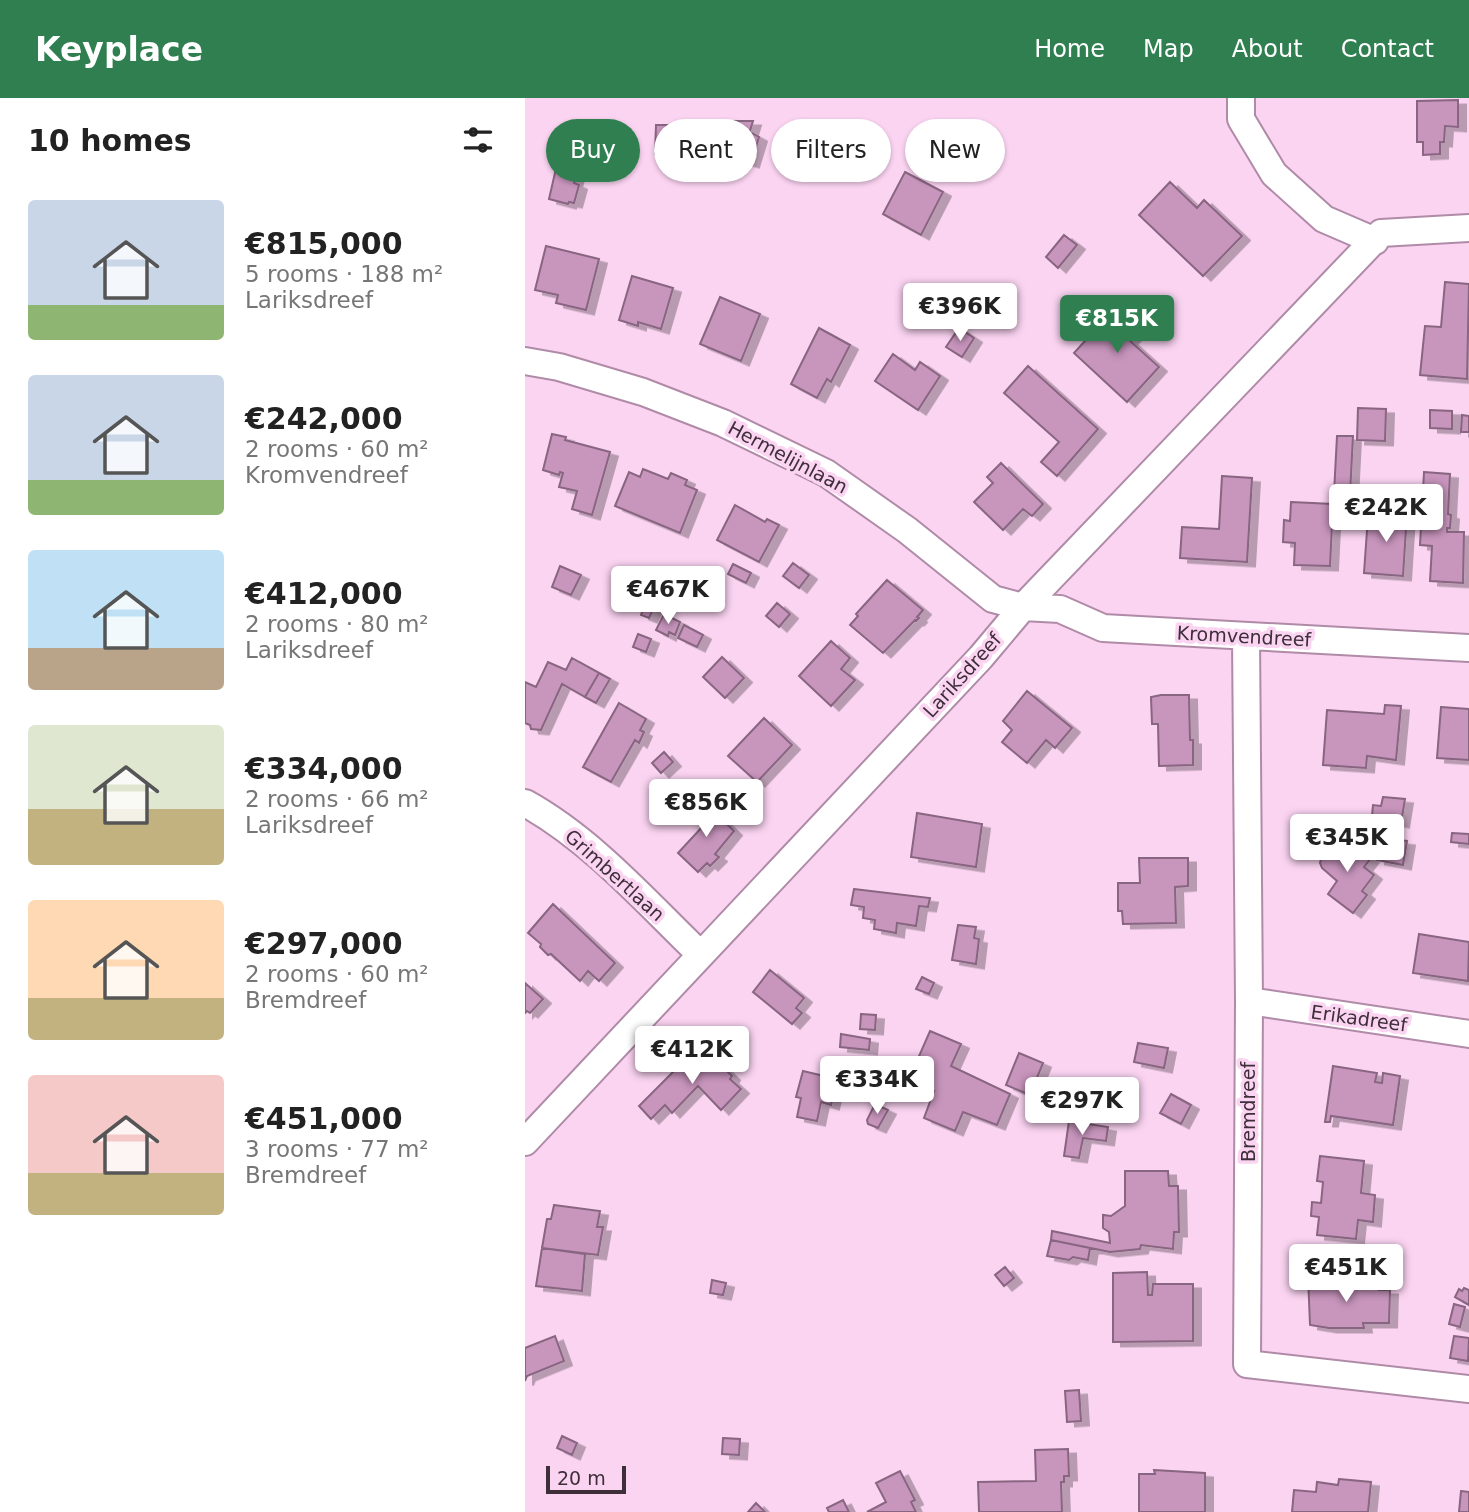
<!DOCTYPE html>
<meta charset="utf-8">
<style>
:root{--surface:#fff;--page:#f6f6f6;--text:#222;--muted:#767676;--accent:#2f7f50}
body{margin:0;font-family:"DejaVu Sans",sans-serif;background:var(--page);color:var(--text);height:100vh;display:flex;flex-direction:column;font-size:26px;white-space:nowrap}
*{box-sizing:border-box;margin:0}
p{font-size:23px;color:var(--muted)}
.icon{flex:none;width:38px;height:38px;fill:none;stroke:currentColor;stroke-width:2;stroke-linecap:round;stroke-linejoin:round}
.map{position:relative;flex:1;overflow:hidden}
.sheet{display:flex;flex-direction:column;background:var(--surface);width:525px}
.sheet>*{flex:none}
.guide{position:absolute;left:21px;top:21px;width:665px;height:63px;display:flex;gap:14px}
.scale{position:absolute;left:21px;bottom:18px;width:80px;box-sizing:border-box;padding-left:7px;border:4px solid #3d2e39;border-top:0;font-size:19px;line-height:24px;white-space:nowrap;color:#3d2e39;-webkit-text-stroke:5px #fbd4f2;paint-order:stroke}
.price{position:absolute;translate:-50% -60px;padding:0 16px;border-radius:7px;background:#fff;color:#222;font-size:23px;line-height:46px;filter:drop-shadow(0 2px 4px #0008)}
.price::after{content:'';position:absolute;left:50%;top:42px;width:21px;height:16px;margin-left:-10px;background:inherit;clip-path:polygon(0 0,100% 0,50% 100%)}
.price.active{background:var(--accent);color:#fff}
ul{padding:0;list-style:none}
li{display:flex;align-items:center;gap:21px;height:175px;padding:0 28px}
li span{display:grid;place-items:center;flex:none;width:196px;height:140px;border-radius:7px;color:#555}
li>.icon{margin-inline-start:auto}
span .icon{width:84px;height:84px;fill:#fffc;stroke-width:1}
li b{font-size:30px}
h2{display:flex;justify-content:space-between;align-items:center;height:84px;padding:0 28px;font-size:30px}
.chip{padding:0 24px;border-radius:32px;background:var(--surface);box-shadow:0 2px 5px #0004;font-size:24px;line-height:63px}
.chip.active{background:var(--accent);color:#fff}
header{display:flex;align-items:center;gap:42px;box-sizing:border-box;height:98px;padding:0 35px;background:var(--accent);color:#fff}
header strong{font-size:33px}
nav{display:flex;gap:38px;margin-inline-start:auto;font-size:24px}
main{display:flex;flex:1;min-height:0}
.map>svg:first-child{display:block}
</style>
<header>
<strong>Keyplace</strong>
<nav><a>Home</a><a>Map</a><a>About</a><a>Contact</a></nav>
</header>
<main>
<section class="sheet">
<h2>10 homes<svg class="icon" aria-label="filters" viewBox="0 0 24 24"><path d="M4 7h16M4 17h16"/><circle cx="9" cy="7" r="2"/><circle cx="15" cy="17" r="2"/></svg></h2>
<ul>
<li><span style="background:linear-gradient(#c9d6e8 75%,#8fb573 0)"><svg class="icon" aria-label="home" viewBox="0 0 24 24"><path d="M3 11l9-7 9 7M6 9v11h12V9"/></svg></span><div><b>€815,000</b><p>5 rooms · 188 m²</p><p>Lariksdreef</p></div></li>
<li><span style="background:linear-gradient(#c9d6e8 75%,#8fb573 0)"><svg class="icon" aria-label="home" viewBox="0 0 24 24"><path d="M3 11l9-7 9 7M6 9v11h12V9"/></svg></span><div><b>€242,000</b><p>2 rooms · 60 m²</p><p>Kromvendreef</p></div></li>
<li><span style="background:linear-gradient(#bfe0f5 70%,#b9a48a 0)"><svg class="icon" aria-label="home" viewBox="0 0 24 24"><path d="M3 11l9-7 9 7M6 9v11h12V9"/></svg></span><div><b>€412,000</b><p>2 rooms · 80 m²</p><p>Lariksdreef</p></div></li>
<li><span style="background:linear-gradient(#dfe7d0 60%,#c2b280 0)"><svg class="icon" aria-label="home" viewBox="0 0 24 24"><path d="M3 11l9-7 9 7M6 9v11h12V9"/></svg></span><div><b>€334,000</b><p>2 rooms · 66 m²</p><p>Lariksdreef</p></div></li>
<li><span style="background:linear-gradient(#ffd9b3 70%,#c2b280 0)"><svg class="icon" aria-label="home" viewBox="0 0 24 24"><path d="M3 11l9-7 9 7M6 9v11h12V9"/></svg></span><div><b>€297,000</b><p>2 rooms · 60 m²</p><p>Bremdreef</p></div></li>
<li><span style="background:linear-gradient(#f6c9c9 70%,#c2b280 0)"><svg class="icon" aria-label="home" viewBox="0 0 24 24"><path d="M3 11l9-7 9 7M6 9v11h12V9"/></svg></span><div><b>€451,000</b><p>3 rooms · 77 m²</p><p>Bremdreef</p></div></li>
</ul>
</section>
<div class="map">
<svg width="944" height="1414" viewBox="0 0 944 1414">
<defs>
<filter id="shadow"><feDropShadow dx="8" dy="4.5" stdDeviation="0" flood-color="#0004"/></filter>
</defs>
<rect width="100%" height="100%" fill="#fbd4f2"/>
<path fill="#c895bd" stroke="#886580" stroke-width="2" filter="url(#shadow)" d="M933 2V29L920 28 919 44H915V56L898 57V44H892V3Z
M161 23H228L214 68 184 57V54H161Z
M131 27H148V56H130Z
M225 34 234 39 226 65 216 62Z
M35 53 56 58 49 85 54 87 49 105 44 104 43 106 24 101Z
M380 74 418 94 396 137 358 116Z
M645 84 672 110 679 102 717 138 678 178 614 117Z
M539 137 552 147 533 170 521 159Z
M21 148 74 161 61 212 31 205 33 197 10 192Z
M107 178 148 190 136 231 113 224V228L94 222Z
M920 184 944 186 942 281 895 277 900 228 916 229Z
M195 199 235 216 216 263 175 246Z
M592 208 616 230 604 242 634 269 602 304 549 255Z
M294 230 325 247 306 284 302 281 292 300 266 286Z
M434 230 449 240 437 259 421 249Z
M368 256 390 272 395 264 415 278 393 312 350 283Z
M503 268 573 331 532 378 516 364 534 344 479 295Z
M833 310 861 311 860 343 832 342Z
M905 312 927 313V331L905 330Z
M937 317 944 318V334H936Z
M27 336 41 339 40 342 85 354 67 417 47 411 52 393 34 389 38 375 35 374 34 377 18 372Z
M812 338H828L825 396 809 395Z
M476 365 518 406 507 418 498 411 478 432 449 404 468 385 462 379Z
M118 371 143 381 146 375 162 382 160 387 172 392 155 435 90 408 104 374 115 379Z
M899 374 925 376 923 416 926 417 925 430H922V434H939L938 485 905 483 907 448 895 447Z
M697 378 727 380 722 464 655 460 657 429 694 431Z
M766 404 808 406 805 468 769 467 770 445 758 444 759 422 765 423Z
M210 407 240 424 242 421 254 427 234 464 192 442Z
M853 412 882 415 878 478 839 475 843 418H852Z
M268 465 284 477 274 490 258 478Z
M208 466 226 475 221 485 203 476Z
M35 468 56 477 46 497 27 489Z
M362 482 398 512 392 519 394 520 391 523 390 522 358 555 325 527 333 518 331 516Z
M122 501 131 505 124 520 116 517Z
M252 505 265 516 254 529 241 518Z
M139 516 155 524 150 537 144 534 143 538 131 532Z
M159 527 178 537 172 549 153 540Z
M113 536 126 541 121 554 108 549Z
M306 543 325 560 316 571 330 582 306 608 274 578Z
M197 559 219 580 200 600 178 579Z
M47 560 74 575 60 599 37 586 16 632 6 631 5 627 0 625V584L11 589 23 564 41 572Z
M74 575 85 581 71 605 60 599Z
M502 593 547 630 530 650 521 642 502 665 477 644 487 632 478 623Z
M636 597H664L665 642H668V667L634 668 633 626H627L626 599Z
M94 605 121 621 115 632 119 634 114 645 110 642 86 684 58 669Z
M860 607 876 608 871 662 842 658 841 670 798 667 802 612 859 616Z
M916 609 944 611V662L912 660Z
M239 620 267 647 232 684 203 658Z
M139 654 148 664 136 675 127 665Z
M858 699 880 701 876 725 847 718 848 707 856 708Z
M179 704 209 733 190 756 194 759 185 768 182 765 173 774 153 755 179 727 168 716Z
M392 715 457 726 451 769 386 759Z
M927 735 944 736V746L926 744Z
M855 740 882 743 878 767 852 762Z
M810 741 822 750 826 744 846 760 839 769 849 777 837 793 842 797 828 815 803 796 812 783 797 770 795 765 797 758Z
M614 760H663V788L650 789 651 825 598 826 597 813H593V785H615Z
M329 791 405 800 403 809 394 808 391 828 372 825 371 835 349 831 350 822 338 820 339 809 326 807Z
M28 806 90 865 74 883 63 873 55 883 26 856 23 857 15 849 16 846 3 835Z
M433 827 451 829 449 840 454 841 451 866 427 862Z
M894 836 944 844 943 883 888 875Z
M245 872 279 900 271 910 277 915 267 926 228 894Z
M397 879 409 885 404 896 391 891Z
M0 885 18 901 5 915 2 913 0 915Z
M336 916 351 917 350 932 335 931Z
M405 933 436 946 426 968 485 996 472 1027 438 1014 430 1033 399 1020 409 993 384 981Z
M316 936 345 941 344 952 315 949Z
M613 945 643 950 639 970 609 964Z
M168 954 187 972 194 965 207 978 205 981 216 991 196 1012 173 988 147 1015 140 1007 126 1021 114 1008Z
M494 955 518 965 505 997 481 987Z
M808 968 852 975 850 984 857 985 858 975 875 978 868 1027 806 1018 805 1024H800Z
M278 973 312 981 306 1007 296 1004 292 1023 272 1019 276 1000 271 999Z
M646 996 666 1007 656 1026 635 1015Z
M350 1006 363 1012 353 1030 343 1026 342 1022Z
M544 1023 583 1029 581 1043 558 1040 554 1060 539 1058Z
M795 1058 839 1063 836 1095 850 1097 848 1124 833 1122 831 1141 792 1137 794 1119 786 1118 787 1104 796 1105 798 1084 792 1083Z
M600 1073H643L644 1088H653L654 1134H649L648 1151 616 1147 615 1151 585 1154 526 1142 527 1133 585 1145 584 1134 578 1130V1117L586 1118 600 1108Z
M29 1107 75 1113 72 1129H78L73 1157 17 1150 22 1121H26Z
M526 1142 565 1150 563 1162 548 1159 544 1162 522 1158Z
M17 1150 60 1156 57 1193 11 1188Z
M480 1169 489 1180 479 1188 470 1177Z
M622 1174 623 1197H627L628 1186H668V1243L588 1244V1175Z
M783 1178 813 1181V1188H855L854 1192H865L864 1225H838L839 1230H804L785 1227Z
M187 1182 201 1185 198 1197 185 1195Z
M939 1190 944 1192V1207L930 1199 934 1191 937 1193Z
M929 1206 940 1209 935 1229 924 1226Z
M30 1238 39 1263 2 1278 0 1283V1250Z
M929 1238 944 1240 943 1263 925 1260Z
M554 1292 556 1323 542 1324 540 1293Z
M37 1338 52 1345 47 1357 32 1350Z
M198 1340 215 1341 214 1357 197 1356Z
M543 1351 544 1378H539V1384H536L537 1414H454L453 1384 511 1383 510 1352Z
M629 1372 680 1375V1414H614V1376H630Z
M375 1373 390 1402 386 1404 391 1414H342L361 1404 351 1385Z
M814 1381 846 1384 843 1414H767L769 1392 791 1394 792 1384 813 1387Z
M936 1393 944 1394V1414H934Z
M318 1402 324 1414H304L302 1410Z
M231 1405 240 1414H223Z"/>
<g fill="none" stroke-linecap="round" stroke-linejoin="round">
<g stroke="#af8ba7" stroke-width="30">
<path id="minor" d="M716 0V21L749 76 799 121 850 143
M0 263 34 269 118 294 198 325 301 375 382 432 468 501 498 509 535 511 578 530 944 550
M721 538 724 903 722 1266 944 1291
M0 705C67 742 120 803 175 856
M724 903 944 936
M0 1044 456 559 498 509 856 135 944 130"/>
</g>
<use href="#minor" stroke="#fff" stroke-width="26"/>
</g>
<g text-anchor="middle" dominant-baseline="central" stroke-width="7" stroke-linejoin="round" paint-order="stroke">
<g font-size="19" fill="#3d2e39" stroke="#fbd4f2">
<text transform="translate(263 359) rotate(28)">Hermelijnlaan</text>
<text transform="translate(719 538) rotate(3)">Kromvendreef</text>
<text transform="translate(437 577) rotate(-48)">Lariksdreef</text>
<text transform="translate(90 777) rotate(42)">Grimbertlaan</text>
<text transform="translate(834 920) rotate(8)">Erikadreef</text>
<text transform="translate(723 1014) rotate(-90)">Bremdreef</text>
</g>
</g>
</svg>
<div class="scale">20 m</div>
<b class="price" style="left:435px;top:245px">€396K</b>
<b class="price active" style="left:592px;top:257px">€815K</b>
<b class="price" style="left:861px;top:446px">€242K</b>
<b class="price" style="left:143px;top:528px">€467K</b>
<b class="price" style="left:181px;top:741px">€856K</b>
<b class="price" style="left:822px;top:776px">€345K</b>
<b class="price" style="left:167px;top:988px">€412K</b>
<b class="price" style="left:352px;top:1018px">€334K</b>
<b class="price" style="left:557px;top:1039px">€297K</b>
<b class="price" style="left:821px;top:1206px">€451K</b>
<div class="guide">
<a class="chip active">Buy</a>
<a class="chip">Rent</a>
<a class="chip">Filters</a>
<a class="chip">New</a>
</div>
</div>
</main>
